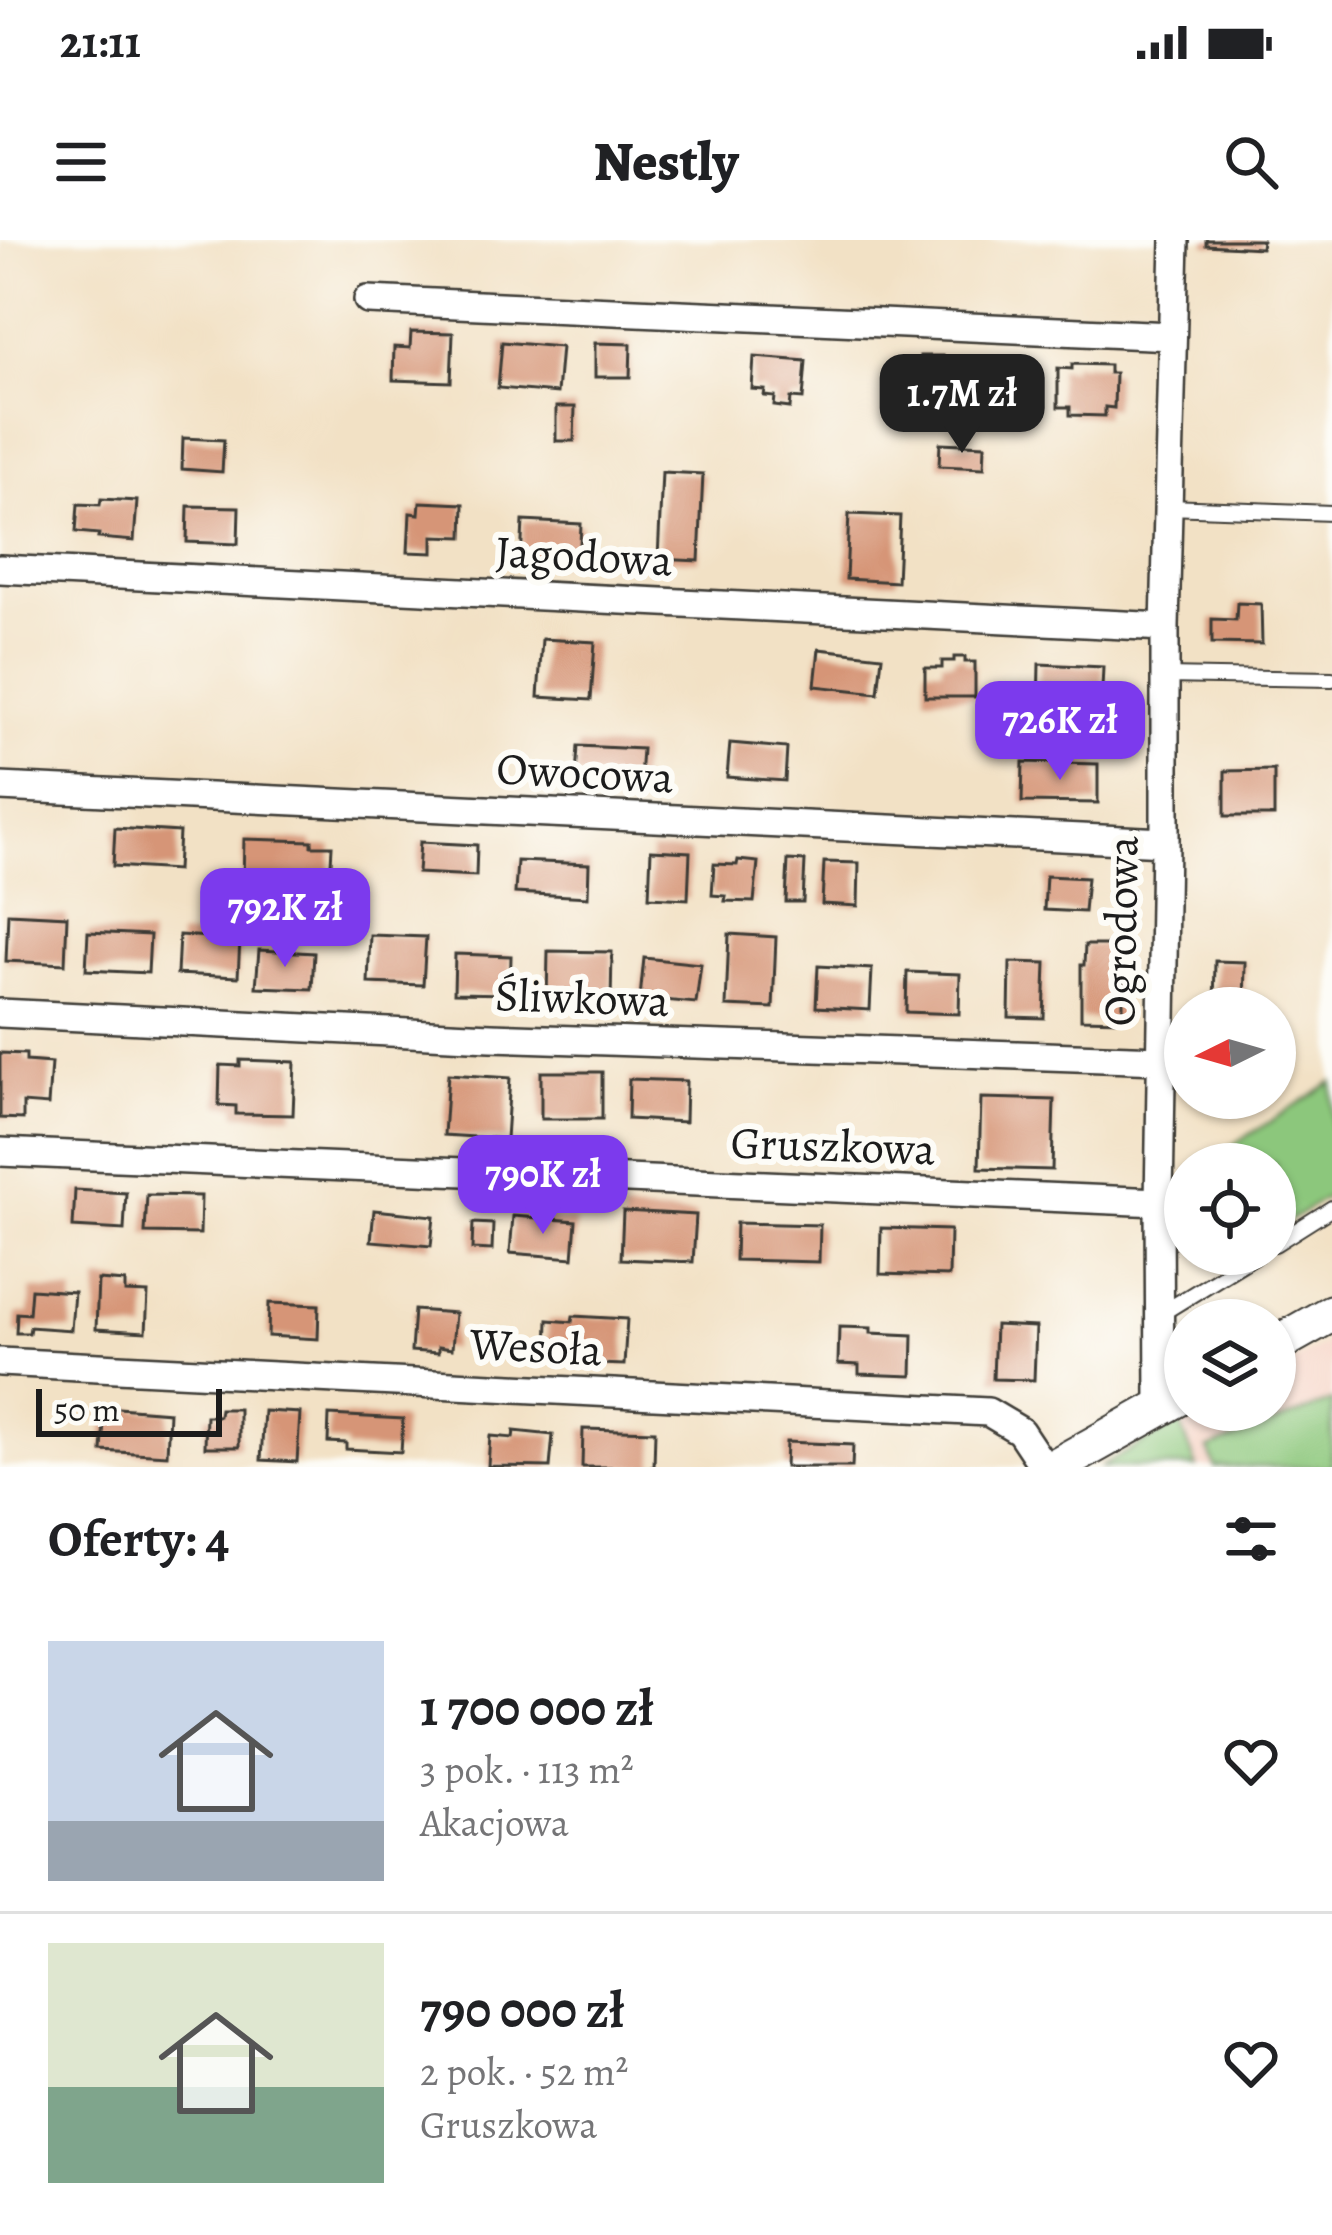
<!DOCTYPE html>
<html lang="pl">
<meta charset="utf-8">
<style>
:root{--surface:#fff;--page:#f6f6f6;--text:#202124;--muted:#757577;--line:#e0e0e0;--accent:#7c3aed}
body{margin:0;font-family:Alegreya,serif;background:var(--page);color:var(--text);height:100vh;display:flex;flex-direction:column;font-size:45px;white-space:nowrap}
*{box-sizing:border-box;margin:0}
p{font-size:39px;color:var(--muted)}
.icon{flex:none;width:66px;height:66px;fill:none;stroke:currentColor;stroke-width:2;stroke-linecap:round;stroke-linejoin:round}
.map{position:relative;height:1227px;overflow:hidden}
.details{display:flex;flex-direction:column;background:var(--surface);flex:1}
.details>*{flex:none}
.needle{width:78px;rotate:265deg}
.controls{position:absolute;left:1164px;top:747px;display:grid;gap:24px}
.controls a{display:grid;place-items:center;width:132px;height:132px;border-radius:50%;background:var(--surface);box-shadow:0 3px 9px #0004;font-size:60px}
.scale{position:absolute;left:36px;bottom:30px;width:186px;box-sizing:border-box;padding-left:12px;border:6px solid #1c1c1c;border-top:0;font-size:33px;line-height:42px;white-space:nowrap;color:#1c1c1c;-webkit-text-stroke:9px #fdfcf7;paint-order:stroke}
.price{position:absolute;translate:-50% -102px;padding:0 27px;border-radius:24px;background:var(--accent);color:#fff;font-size:39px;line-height:78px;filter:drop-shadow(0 3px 6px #0008)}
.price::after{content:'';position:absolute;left:50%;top:72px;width:36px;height:27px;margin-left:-18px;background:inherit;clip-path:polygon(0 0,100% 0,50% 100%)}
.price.active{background:#222;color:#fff}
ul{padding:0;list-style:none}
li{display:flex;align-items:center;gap:36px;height:300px;padding:0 48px}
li+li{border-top:3px solid var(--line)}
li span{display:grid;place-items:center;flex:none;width:336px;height:240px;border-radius:0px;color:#555}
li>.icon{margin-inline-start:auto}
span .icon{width:144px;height:144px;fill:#fffc;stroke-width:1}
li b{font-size:51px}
h2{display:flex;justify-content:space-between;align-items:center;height:144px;padding:0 48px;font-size:51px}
.status{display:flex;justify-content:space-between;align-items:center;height:84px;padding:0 60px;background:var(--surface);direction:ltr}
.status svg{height:33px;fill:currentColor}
header{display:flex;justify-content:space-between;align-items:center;height:156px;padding:0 48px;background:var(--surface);font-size:54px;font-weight:800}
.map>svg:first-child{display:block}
</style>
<div class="status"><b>21:11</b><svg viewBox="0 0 49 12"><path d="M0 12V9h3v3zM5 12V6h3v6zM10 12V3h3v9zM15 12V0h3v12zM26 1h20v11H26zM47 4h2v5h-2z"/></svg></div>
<header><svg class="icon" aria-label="menu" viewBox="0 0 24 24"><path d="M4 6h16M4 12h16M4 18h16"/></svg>Nestly<svg class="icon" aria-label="search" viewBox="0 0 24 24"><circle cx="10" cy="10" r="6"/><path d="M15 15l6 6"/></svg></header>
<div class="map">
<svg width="1332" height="1227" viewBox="0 0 1332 1227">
<rect width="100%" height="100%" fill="#fdfcf7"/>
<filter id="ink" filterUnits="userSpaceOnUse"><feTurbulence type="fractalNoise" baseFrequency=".00833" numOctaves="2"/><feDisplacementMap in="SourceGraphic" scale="24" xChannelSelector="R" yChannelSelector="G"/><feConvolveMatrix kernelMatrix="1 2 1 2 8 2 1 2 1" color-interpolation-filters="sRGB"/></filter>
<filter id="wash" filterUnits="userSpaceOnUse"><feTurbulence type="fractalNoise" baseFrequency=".004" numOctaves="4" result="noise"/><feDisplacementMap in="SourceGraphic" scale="48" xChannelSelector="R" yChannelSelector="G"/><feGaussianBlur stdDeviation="2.7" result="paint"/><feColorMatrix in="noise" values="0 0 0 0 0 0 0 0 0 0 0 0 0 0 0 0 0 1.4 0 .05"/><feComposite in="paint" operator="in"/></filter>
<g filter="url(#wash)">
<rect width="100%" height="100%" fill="#f2e1c5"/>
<path fill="#f6d2c4" d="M1332 1100V1227H1100L1204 1170H1275V1131Z"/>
<path fill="#8cc77b" stroke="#54724c" stroke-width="3" d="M1332 842V954L1275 990V924H1203Z
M1332 1161V1227H1215L1208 1209Z
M1180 1183 1197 1227H1100Z"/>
<g id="blocks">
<path fill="#d69577" d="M1206 0H1262L1261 8 1206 5Z
M411 92 453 93 451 142 393 140 394 107 410 108Z
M502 102 561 107 557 153 498 148Z
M595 103 631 104 630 137H595Z
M920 116H943V122L981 123 980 163 937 162V157L919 156Z
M754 117 806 121 803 159 791 158 790 168 774 166 775 157 764 156 765 150 752 149Z
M1072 124 1109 125V133H1115L1114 168 1105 167V176L1070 175V167H1058V128L1072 129Z
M556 167H575L574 201H556Z
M183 198 224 200 222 232 182 229Z
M940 203 985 205 984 228 939 226Z
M662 232 703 234 699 321 658 319Z
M101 259 137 261 134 301 98 298 99 294 76 292 78 264 100 265Z
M420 262 464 264 463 297 433 296V313L408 312 410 273 419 274Z
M188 266 239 267 238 304 187 302Z
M849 274 900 276 897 342 846 339Z
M523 281 581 284 579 324 521 321Z
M1237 363 1261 364 1262 404 1212 403V379L1236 380Z
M542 399 595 402 591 460 538 457Z
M819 409 882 416 878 453 815 446Z
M954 417H965V422H975V457H925V428H942V421H954Z
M1039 424 1103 427 1101 471 1038 469Z
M730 503 787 508 785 541 727 537Z
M578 506 642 509 640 539 576 536Z
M1023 522 1098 524V563L1022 562Z
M1274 530V576H1225V531Z
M115 588 179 592 177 630 113 626Z
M244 599 312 601V606H332L330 641H312V645L243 643Z
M420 602 477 605 476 636 418 633Z
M651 610 690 612 688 659 649 657Z
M738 620 758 622 754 662 725 661 726 656 712 655 714 624 737 625Z
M788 620 805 621 803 662H786Z
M517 621 589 624 588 657 515 653Z
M824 622 859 623 858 666 822 664Z
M1046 636 1087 638 1084 672 1044 670Z
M8 673 67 676 65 724 6 721Z
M88 692 150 695 148 733 86 730Z
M729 694 776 697 773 768 726 766Z
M179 695 240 699 238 737 177 734Z
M370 695 426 697 423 745 368 743Z
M1085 705H1123V780L1081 779V725H1084Z
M259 710 314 713 312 749 256 747Z
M548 711 612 712 611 763 547 762Z
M455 714 511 716 510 754 454 753Z
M644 718 701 724 696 763 640 758Z
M1215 721 1245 722 1244 768H1214Z
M1010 722 1046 723 1044 778 1009 777Z
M818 726 872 729 870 770 816 767Z
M907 732 960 734 959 774 906 772Z
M0 813 26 814V821L51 823 48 865 23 863V879L0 878Z
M240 820 295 822 293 875 236 874V866L219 865 220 825 240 826Z
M541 832H602V879H541Z
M448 834 510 838 506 899 444 895Z
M629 839 686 841 685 882 628 879Z
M981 858 1054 860 1052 930 979 928Z
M75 950 126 953 124 990 73 987Z
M147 955 201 956 200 994 145 993Z
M374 970 434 976 431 1006 371 1001Z
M623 971 696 975 693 1022 621 1019Z
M513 976 576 981 573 1018 510 1013Z
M473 983 493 984 492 1010 472 1009Z
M736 983 820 985 819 1022 735 1020Z
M881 988 950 990 949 1036 880 1034Z
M98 1040 125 1042V1052L148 1053 146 1092 96 1089Z
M31 1049 74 1052 71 1090 30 1087 29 1093H16L17 1073 29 1074Z
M269 1063 319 1065 318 1099 268 1096Z
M414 1070 455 1073 452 1109 438 1107V1113L411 1111Z
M573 1076 627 1079 624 1125 570 1123V1114L547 1112 548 1080 572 1082Z
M995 1085 1036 1087 1034 1140 993 1139Z
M839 1087 871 1088V1093L913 1095 912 1136 859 1134V1125L838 1124Z
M105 1167 169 1172 167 1215 102 1211Z
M220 1169H239V1207H205L206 1176H219Z
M264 1171 300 1173 297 1222 261 1220Z
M329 1175 403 1179 401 1212 346 1209V1203L328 1202Z
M583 1189 655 1191 654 1227H582Z
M514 1191 553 1195 550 1227 488 1226 490 1196 513 1198Z
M786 1202 853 1205 852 1227H785Z"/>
</g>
</g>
<g filter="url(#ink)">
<use href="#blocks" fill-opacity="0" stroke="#3c3a35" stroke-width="3"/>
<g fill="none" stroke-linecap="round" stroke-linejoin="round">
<g stroke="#3c3a35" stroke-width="18">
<path id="lane" d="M1168 267 1332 273
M1165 436 1332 439
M1275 1004 1332 968
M1159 1075 1258 1014"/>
</g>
<g stroke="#3c3a35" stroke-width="32">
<path id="street" d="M368 60 1172 96
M0 329 1165 387
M0 547 1165 602
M0 773 491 797 1161 820
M0 912 1159 962
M0 1122 988 1172 1020 1191 1044 1227
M1160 1168 1159 962 1165 602V387L1175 0"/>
</g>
<g stroke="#3c3a35" stroke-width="40">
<path id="secondary" d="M1275 1105 1332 1073
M1055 1227 1185 1154"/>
</g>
<use href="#lane" stroke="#fff" stroke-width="14"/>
<use href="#street" stroke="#fff" stroke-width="27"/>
<use href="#secondary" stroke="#fff" stroke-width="36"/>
</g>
</g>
<g text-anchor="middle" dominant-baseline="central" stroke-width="12" stroke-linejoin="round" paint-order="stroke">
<g font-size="45" fill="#1c1c1c" stroke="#fdfcf7">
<text transform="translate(584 316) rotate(3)">Jagodowa</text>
<text transform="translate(585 533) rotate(3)">Owocowa</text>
<text transform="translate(1121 691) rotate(-89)">Ogrodowa</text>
<text transform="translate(582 758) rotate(2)">Śliwkowa</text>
<text transform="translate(833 906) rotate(2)">Gruszkowa</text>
<text transform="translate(536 1107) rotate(3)">Wesoła</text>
</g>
</g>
</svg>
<div class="controls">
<a><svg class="needle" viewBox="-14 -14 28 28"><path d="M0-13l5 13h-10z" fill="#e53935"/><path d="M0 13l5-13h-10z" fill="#757577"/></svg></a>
<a><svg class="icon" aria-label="locate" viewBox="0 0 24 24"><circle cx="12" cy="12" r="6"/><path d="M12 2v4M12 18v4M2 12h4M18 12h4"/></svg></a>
<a><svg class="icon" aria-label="layers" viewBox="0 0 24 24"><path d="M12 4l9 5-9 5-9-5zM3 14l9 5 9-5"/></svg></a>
</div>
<div class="scale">50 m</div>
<b class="price active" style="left:962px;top:216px">1.7M zł</b>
<b class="price" style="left:1060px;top:543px">726K zł</b>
<b class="price" style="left:285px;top:730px">792K zł</b>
<b class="price" style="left:543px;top:997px">790K zł</b>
</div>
<section class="details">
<h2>Oferty: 4<svg class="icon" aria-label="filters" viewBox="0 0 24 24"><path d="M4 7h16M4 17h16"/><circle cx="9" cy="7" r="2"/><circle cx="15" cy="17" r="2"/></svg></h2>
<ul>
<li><span style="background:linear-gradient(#c9d6e8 75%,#9aa5b1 0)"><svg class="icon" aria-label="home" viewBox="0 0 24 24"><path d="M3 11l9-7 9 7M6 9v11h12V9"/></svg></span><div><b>1 700 000 zł</b><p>3 pok. · 113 m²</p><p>Akacjowa</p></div><svg class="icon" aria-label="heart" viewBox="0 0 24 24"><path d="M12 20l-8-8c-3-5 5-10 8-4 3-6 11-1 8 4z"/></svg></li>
<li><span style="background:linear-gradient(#dfe7d0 60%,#7fa58c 0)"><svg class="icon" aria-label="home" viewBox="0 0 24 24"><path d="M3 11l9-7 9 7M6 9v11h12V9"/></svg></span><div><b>790 000 zł</b><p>2 pok. · 52 m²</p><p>Gruszkowa</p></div><svg class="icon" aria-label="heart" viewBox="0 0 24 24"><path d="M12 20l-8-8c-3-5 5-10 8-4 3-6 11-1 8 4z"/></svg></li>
</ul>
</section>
